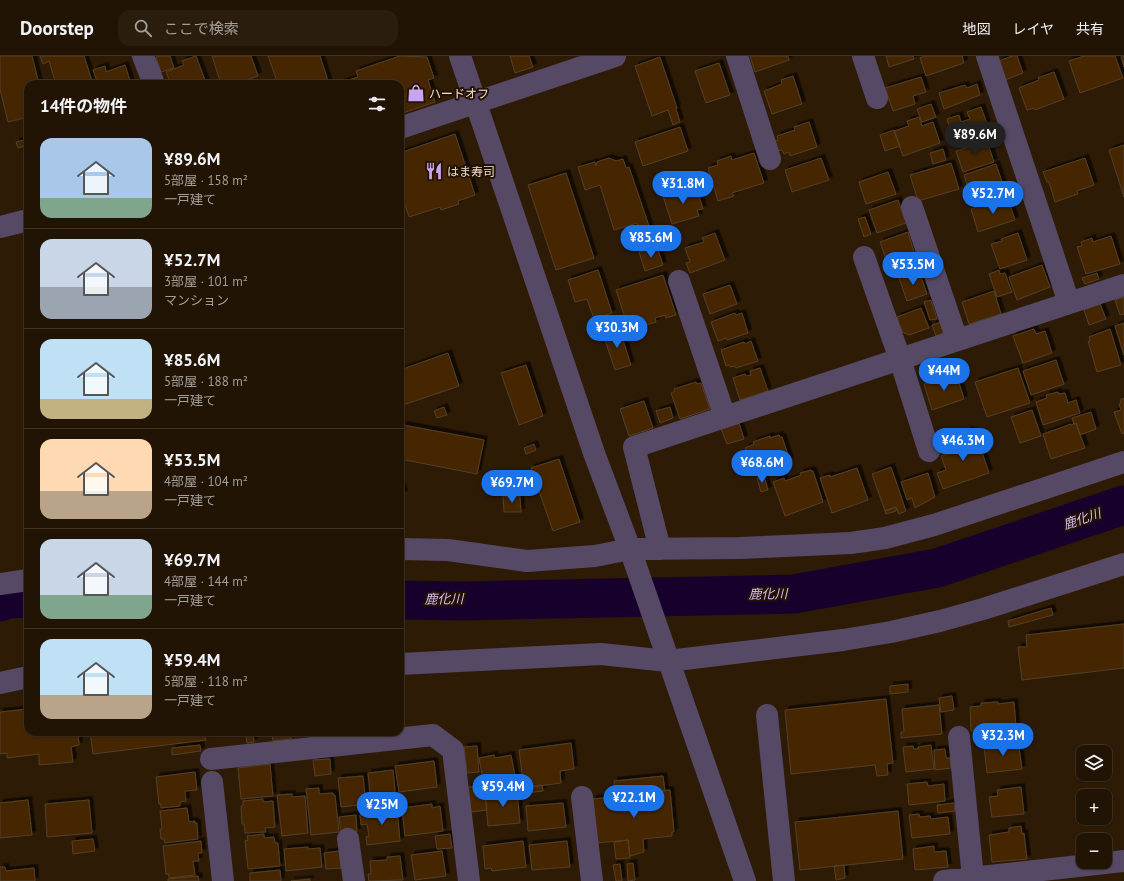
<!DOCTYPE html>
<html lang="ja">
<meta charset="utf-8">
<style>
:root{--surface:#221404;--page:#2a1d0e;--text:#f1f3f6;--muted:#a29e9a;--line:#3f3326;--accent:#1a73e8}
body{margin:0;font-family:"PT Sans","Noto Sans JP",sans-serif;background:var(--page);color:var(--text);height:100vh;display:flex;flex-direction:column;font-size:15px;white-space:nowrap}
*{box-sizing:border-box;margin:0}
p{font-size:13px;color:var(--muted)}
.icon{flex:none;width:22px;height:22px;fill:none;stroke:currentColor;stroke-width:2;stroke-linecap:round;stroke-linejoin:round}
.map{position:relative;flex:1;overflow:hidden}
.panel{position:absolute;left:24px;top:24px;width:380px;height:656px;display:flex;flex-direction:column;background:var(--surface);border-radius:12px;box-shadow:0 1px 3px #0004,0 0 0 1px var(--line)}
.panel>*{flex:none}
.controls{position:absolute;left:1076px;top:689px;display:grid;gap:8px}
.controls a{display:grid;place-items:center;width:36px;height:36px;border-radius:8px;background:var(--surface);box-shadow:0 1px 3px #0004,0 0 0 1px var(--line);font-size:20px}
.price{position:absolute;translate:-50% -34px;padding:0 9px;border-radius:14px;background:var(--accent);color:#fff;font-size:13px;line-height:26px;filter:drop-shadow(0 1px 2px #0008)}
.price::after{content:'';position:absolute;left:50%;top:24px;width:12px;height:9px;margin-left:-6px;background:inherit;clip-path:polygon(0 0,100% 0,50% 100%)}
.price.selected{background:#222;color:#fff}
ul{padding:0;list-style:none}
li{display:flex;align-items:center;gap:12px;height:100px;padding:0 16px}
li+li{border-top:1px solid var(--line)}
li span{display:grid;place-items:center;flex:none;width:112px;height:80px;border-radius:12px;color:#555}
li>.icon{margin-inline-start:auto}
span .icon{width:48px;height:48px;fill:#fffc;stroke-width:1}
li b{font-size:17px}
h2{display:flex;justify-content:space-between;align-items:center;height:48px;padding:0 16px;font-size:17px}
header{display:flex;align-items:center;gap:24px;box-sizing:border-box;height:56px;padding:0 20px;background:var(--surface);border-bottom:1px solid var(--line)}
header strong{font-size:19px}
nav{display:flex;gap:22px;margin-inline-start:auto;font-size:14px}
.search{width:280px;height:36px;background:var(--page);display:flex;align-items:center;gap:10px;box-sizing:border-box;padding:0 14px;border-radius:12px;color:var(--muted);font-size:15px}
.map>svg:first-child{display:block}
</style>
<header>
<strong>Doorstep</strong>
<div class="search"><svg class="icon" aria-label="search" viewBox="0 0 24 24"><circle cx="10" cy="10" r="6"/><path d="M15 15l6 6"/></svg>ここで検索</div>
<nav><a>地図</a><a>レイヤ</a><a>共有</a></nav>
</header>
<div class="map">
<svg width="1124" height="825" viewBox="0 0 1124 825">
<defs>
<filter id="shadow"><feDropShadow dx="3.5" dy="-3.5" stdDeviation="0" flood-color="#0009"/></filter>
</defs>
<rect width="100%" height="100%" fill="#2e1b06"/>
<g fill="none" stroke-linecap="round" stroke-linejoin="round">
<path stroke="#18002c" stroke-width="39" d="M400 544 464 545 794 538 937 512 1124 449
M0 546 9 543 28 542"/>
</g>
<path fill="#452801" stroke="#543f29" filter="url(#shadow)" d="M0 0H32L39 28H28V61L8 66 0 33Z
M40 0H84L92 25 84 28H56L49 5 43 8Z
M160 0H170L174 12 161 16 156 1Z
M196 0 206 27 203 28H171L166 16 184 9 182 5Z
M212 0H251L258 20 234 28H221Z
M268 0H320L329 28H278Z
M400 0 427 1 434 22 428 24 435 46 400 58V28H337L358 21 356 15Z
M510 0H529L533 11 515 17Z
M750 0H788L789 4 755 16Z
M886 0H913L914 3 889 11Z
M925 0H962L964 7 926 20 920 2Z
M1012 0H1017L1023 17 1005 24 999 5Z
M1084 0H1115L1123 22 1080 37 1069 5Z
M1124 0V11L1121 1Z
M660 1 677 52 676 53 680 66 673 69 668 54 652 60 635 10Z
M719 7 730 39 706 47 695 15Z
M125 9 131 28H98L93 14 105 10 106 16Z
M1054 16 1064 43 1035 54 1034 52 1027 54 1019 32 1039 24 1038 22Z
M793 20 802 48 772 58 764 35 782 28 781 24Z
M921 21 926 36 913 40 915 48 893 55 885 32Z
M977 28 980 39 944 53 939 37 965 29 967 32Z
M931 48 936 61 922 66 917 53Z
M981 51 987 68 952 79 947 63 959 59 961 66 970 63 967 56Z
M919 61 922 70 933 66 940 87 903 100 894 75 909 70 907 65Z
M809 66 817 91 790 100 789 96 784 98 782 94 778 95 775 85 778 84 777 80 795 74 794 71Z
M680 71 688 95 643 110 635 86Z
M894 74 900 90 885 95 880 79Z
M455 78 475 139 458 145 459 148 441 154 440 151 409 161 400 133V97Z
M28 83V89L18 92 16 86Z
M987 85 994 106 963 116 956 95Z
M1124 89V141L1109 94Z
M943 93 946 104 933 108 930 97Z
M754 97 764 127 732 137 734 140 718 145 708 112 718 109 717 105 731 100 732 104Z
M609 102 616 105 623 103 626 112 629 111 651 176 641 179 637 167 614 174 600 129 585 134 578 111 595 106 596 110 597 106Z
M821 102 829 124 792 136 785 114Z
M1085 102 1094 129 1077 135 1078 138 1055 146 1049 126H1047L1043 116Z
M951 107 959 133 918 145 910 119Z
M996 108 1003 129 971 140 964 119Z
M888 116 896 138 866 148 859 126Z
M566 117 594 202 556 214 528 129Z
M696 130 703 153 697 154 699 160 672 168 663 140Z
M1008 143 1015 164 978 176 971 153 985 148V151Z
M898 144 906 167 877 177 869 154Z
M865 161 871 178 864 181 858 163Z
M908 176 914 196 887 206 880 186Z
M715 177 725 204 690 217 686 207 690 206 685 192 704 186 702 182Z
M1018 177 1027 204 1000 213 991 188 1002 185 1001 183Z
M1111 180 1120 208 1086 218 1077 191 1082 190 1081 186 1092 182 1093 186Z
M657 191 663 209 645 215 639 196Z
M1042 209 1050 231 1017 244 1009 221Z
M598 214 612 257 594 263 587 243 575 246 568 224Z
M999 214 1000 218 1005 217 1012 236 997 241 989 218Z
M919 215 927 238 907 245 899 222Z
M1097 217 1099 223 1085 228 1082 222Z
M663 219 676 259 666 262 665 259 655 262 656 266 629 274 616 234Z
M730 229 737 248 710 258 703 238Z
M994 235 1001 258 969 268 962 246Z
M1124 241V258L1120 259 1115 244Z
M931 244 937 263 930 264 924 246Z
M1100 248 1106 263 1089 269 1084 254Z
M921 252 929 272 909 279 902 276 897 261Z
M735 257 736 259 742 257 748 277 727 284 726 282 718 285 711 266Z
M941 266 944 277 936 280 932 269Z
M1124 267V299L1115 270Z
M619 272 631 309 615 314 603 278Z
M1034 273 1036 278 1045 275 1052 297 1023 307 1013 280Z
M1110 273 1121 309 1097 316 1088 285H1090L1089 281Z
M751 285 758 305 736 312 735 310 730 311 729 309 726 310 721 294 744 286 745 288Z
M448 297 459 330 400 350V314Z
M1056 304 1064 328 1031 339 1023 315Z
M526 309 543 360 519 369 501 317Z
M760 312 768 335 740 344 733 322 745 318 746 320 751 319 750 315Z
M1018 312 1030 347 987 361 975 326Z
M957 320 964 343 932 354 924 328 940 323V326Z
M696 326 697 328 701 327 710 353 680 363 671 337 675 335 674 333Z
M1058 336 1059 338 1065 337 1068 347 1076 344 1080 357 1043 369 1036 346 1047 342 1046 339Z
M1124 342V377L1122 378 1114 356 1121 354 1119 348 1121 347 1120 344Z
M644 345 653 372 629 380 620 353Z
M444 351 447 359 437 362 434 355Z
M670 351 673 362 660 367 656 355Z
M1032 354 1041 380 1020 387 1011 361Z
M1091 356 1096 373 1080 379 1076 367 1074 368 1072 362Z
M739 367 744 383 727 388 721 373Z
M1076 367 1085 392 1051 403 1043 378 1071 368V369Z
M403 369 484 384 477 418 400 403V387Z
M970 374 976 378 989 417 943 433 937 417 946 414 941 400 954 396 951 386 961 383 963 377Z
M779 379 780 381H782L790 405 763 414 760 404 751 408 745 392 754 388 753 386 770 380V382Z
M534 388 536 394 526 398 524 392Z
M559 403 580 466 553 475 531 412Z
M891 411 906 455 899 458 896 451 885 455 872 418Z
M857 412 868 444 832 457 820 422 830 419V421Z
M811 414V415H813L823 446 785 460 773 426 784 422 785 425 801 419 800 417Z
M928 417 935 441 915 452 912 442 907 444 901 426Z
M764 420 768 434 761 436 757 422Z
M400 425 404 438 400 439Z
M503 440H520L521 456H504Z
M896 451V455L886 458 885 455Z
M1051 552 1053 559 1009 571 1008 565Z
M1124 568V612L1022 624 1018 591H1027L1026 579Z
M908 628V636L890 638V630Z
M952 640 954 654 941 656 939 642Z
M886 643 893 707 887 708 888 719 877 720 875 709 791 718 785 654Z
M998 646V648L1014 646 1016 671 971 675 970 651 981 650V647Z
M939 649 942 678 901 682V676H904L902 653Z
M28 653V676H78L79 689 71 691 73 706 39 709V698L7 702V697L0 698V656Z
M90 676H204L206 684 93 698Z
M245 676H253L254 686 247 687Z
M272 676H290L291 683 273 685Z
M336 676H344V678L336 679Z
M1018 684 1022 713 987 717 984 690 1007 687V685Z
M571 687 574 713 560 715 561 727 524 732 519 694Z
M200 689 201 695 172 699V692Z
M931 689 934 713 906 716 903 691 913 690 914 693H918V691Z
M477 690 479 716 467 717 464 691Z
M945 693 946 702H950L951 712 935 714 934 694Z
M494 699 495 702 511 699 516 725 496 728V726L484 728 479 702Z
M330 703 331 718 315 720 313 704Z
M434 705 437 731 399 736 395 710Z
M270 708 273 740 241 743 238 712Z
M393 714 396 744 371 746 368 717Z
M195 716 197 734 185 735 186 745 180 746V750L161 752V748H159L156 721Z
M363 720 366 748 341 751 338 722Z
M663 720 665 735 616 740 614 725Z
M927 726 928 730 944 728 945 745 909 749 907 728Z
M542 729 543 735 526 737 525 731Z
M484 730 487 754 471 756 468 731Z
M1021 731 1024 758 992 761 989 741 998 740 997 734Z
M319 732V738L333 737V739H335L339 776 311 779 306 733Z
M517 734 520 767 488 770 485 738Z
M670 734 674 776H672V780L643 783 644 796 630 800 628 784 597 787 593 743Z
M292 738V741L305 740 308 777 282 780 277 739Z
M263 743V746L273 745 275 771 265 772 266 776 245 777 244 768H242L241 750H243V745Z
M28 744 32 779 0 782V747Z
M89 744 92 777 47 781 45 748Z
M394 747 395 752 370 755V749Z
M563 747 566 771 528 775 526 750Z
M954 747 955 755 938 757 937 749Z
M432 748V752L440 750 443 775 405 780 402 752Z
M187 752 189 766 195 765 194 767H197L198 783 165 787 164 783H161L160 773H162L160 755Z
M397 752 400 785 367 789 366 781 369 780 367 768 361 769 360 759 368 758V755Z
M898 755 903 803 800 814 795 766Z
M919 758 920 761 930 760 931 763 948 761 950 778 912 782 909 759Z
M356 759 357 776 341 777 339 761Z
M1021 770 1022 778 1024 777 1027 803 992 806 989 779 1009 776V772Z
M264 778V782L274 781 275 787H278L280 810 248 813 245 785 248 784 247 780Z
M450 778 452 792 437 793 435 780Z
M93 783 95 795 73 798 72 785Z
M628 784 630 802 616 803 614 786Z
M201 785 202 797H198L199 805H193L195 819 169 822V818H166L163 790Z
M523 785 526 811 492 815 491 812 485 813 483 790Z
M567 785 570 811 532 814 529 789Z
M934 790V796L946 795 948 811 915 814 913 793Z
M308 791V793L320 792 322 811 286 815 284 793Z
M339 795 341 812 326 813 324 797Z
M442 795 446 820 415 824 411 799Z
M400 800 403 824 369 825 368 818H371L370 805 387 804V801Z
M633 807 635 824 628 825 627 808Z
M620 808 622 825H616L613 809Z
M844 809 845 822 836 824 834 810Z
M0 811H5L6 815 34 812 35 825H0Z
M280 814 281 825H250V817Z
M198 820 199 825H168V823Z
M310 823V825H291Z"/>
<g fill="none" stroke-linecap="round" stroke-linejoin="round">
<path stroke="#564966" stroke-width="22" d="M143 0 154 28
M460 0 594 397 630 493 745 825
M737 0 770 103
M863 0 877 42
M987 0 1069 247
M400 72 615 0
M912 151 957 284
M0 171 28 164
M864 201 900 303 929 395
M679 225 725 361
M400 493 448 494 527 505 595 500 630 493 740 492 851 487 885 482 934 469 1124 406
M660 493 634 391 1124 229
M0 528 28 524
M400 608 601 598 668 605 843 584 891 576 940 565 983 553 1124 508
M0 627 28 621
M767 659 784 825
M959 681 973 822
M211 703 433 679 453 694 469 825
M212 726 223 825
M582 741 592 825
M348 783 354 825
M944 825 1124 805"/>
</g>
<defs>
<g id="shop-bare" transform="scale(1.38)"><path d="M-5-2.5h2.3a2.7 3.5 0 0 1 5.4 0H5L5.5 6h-11ZM-1.5-2.5h3a1.5 2.3 0 0 0-3 0Z" fill="#c7a6ef" stroke="#241200" stroke-width="2.5" paint-order="stroke"/></g>
<g id="restaurant-bare" transform="scale(1.38)"><path d="M-5-6h1v4h1v-4h1v4h1v-4h1v5L-1.5 .5V6h-2V.5L-5-1ZM5-6V6H3V1.5H1.5Q1.5-4 5-6Z" fill="#c7a6ef" stroke="#241200" stroke-width="2.5" paint-order="stroke"/></g>
</defs>
<g fill-rule="evenodd">
<use href="#shop-bare" x="416" y="37"/>
<use href="#restaurant-bare" x="434" y="115"/>
</g>
<g text-anchor="middle" dominant-baseline="central" stroke-width="4" stroke-linejoin="round" paint-order="stroke">
<g font-size="12" fill="#eee1d4" stroke="#241200" text-anchor="start">
<text x="429" y="37">ハードオフ</text>
<text x="447" y="115">はま寿司</text>
</g>
<g font-size="13" font-style="italic" fill="#d4bbf5" stroke="#241200">
<text transform="translate(1082 463) rotate(-19)">鹿化川</text>
<text transform="translate(768 538) rotate(-1)">鹿化川</text>
<text transform="translate(444 543) rotate(-1)">鹿化川</text>
</g>
</g>
</svg>
<div class="controls">
<a><svg class="icon" aria-label="layers" viewBox="0 0 24 24"><path d="M12 4l9 5-9 5-9-5zM3 14l9 5 9-5"/></svg></a>
<a>+</a>
<a>−</a>
</div>
<b class="price selected" style="left:975px;top:100px">¥89.6M</b>
<b class="price" style="left:683px;top:149px">¥31.8M</b>
<b class="price" style="left:993px;top:159px">¥52.7M</b>
<b class="price" style="left:651px;top:203px">¥85.6M</b>
<b class="price" style="left:913px;top:230px">¥53.5M</b>
<b class="price" style="left:617px;top:293px">¥30.3M</b>
<b class="price" style="left:944px;top:336px">¥44M</b>
<b class="price" style="left:963px;top:406px">¥46.3M</b>
<b class="price" style="left:762px;top:428px">¥68.6M</b>
<b class="price" style="left:512px;top:448px">¥69.7M</b>
<b class="price" style="left:1003px;top:701px">¥32.3M</b>
<b class="price" style="left:503px;top:752px">¥59.4M</b>
<b class="price" style="left:634px;top:763px">¥22.1M</b>
<b class="price" style="left:382px;top:770px">¥25M</b>
<section class="panel">
<h2>14件の物件<svg class="icon" aria-label="filters" viewBox="0 0 24 24"><path d="M4 7h16M4 17h16"/><circle cx="9" cy="7" r="2"/><circle cx="15" cy="17" r="2"/></svg></h2>
<ul>
<li><span style="background:linear-gradient(#a9c7e8 75%,#7fa58c 0)"><svg class="icon" aria-label="home" viewBox="0 0 24 24"><path d="M3 11l9-7 9 7M6 9v11h12V9"/></svg></span><div><b>¥89.6M</b><p>5部屋 · 158 m²</p><p>一戸建て</p></div></li>
<li><span style="background:linear-gradient(#c9d6e8 60%,#9aa5b1 0)"><svg class="icon" aria-label="home" viewBox="0 0 24 24"><path d="M3 11l9-7 9 7M6 9v11h12V9"/></svg></span><div><b>¥52.7M</b><p>3部屋 · 101 m²</p><p>マンション</p></div></li>
<li><span style="background:linear-gradient(#bfe0f5 75%,#c2b280 0)"><svg class="icon" aria-label="home" viewBox="0 0 24 24"><path d="M3 11l9-7 9 7M6 9v11h12V9"/></svg></span><div><b>¥85.6M</b><p>5部屋 · 188 m²</p><p>一戸建て</p></div></li>
<li><span style="background:linear-gradient(#ffd9b3 65%,#b9a48a 0)"><svg class="icon" aria-label="home" viewBox="0 0 24 24"><path d="M3 11l9-7 9 7M6 9v11h12V9"/></svg></span><div><b>¥53.5M</b><p>4部屋 · 104 m²</p><p>一戸建て</p></div></li>
<li><span style="background:linear-gradient(#c9d6e8 70%,#7fa58c 0)"><svg class="icon" aria-label="home" viewBox="0 0 24 24"><path d="M3 11l9-7 9 7M6 9v11h12V9"/></svg></span><div><b>¥69.7M</b><p>4部屋 · 144 m²</p><p>一戸建て</p></div></li>
<li><span style="background:linear-gradient(#bfe0f5 70%,#b9a48a 0)"><svg class="icon" aria-label="home" viewBox="0 0 24 24"><path d="M3 11l9-7 9 7M6 9v11h12V9"/></svg></span><div><b>¥59.4M</b><p>5部屋 · 118 m²</p><p>一戸建て</p></div></li>
</ul>
</section>
</div>
